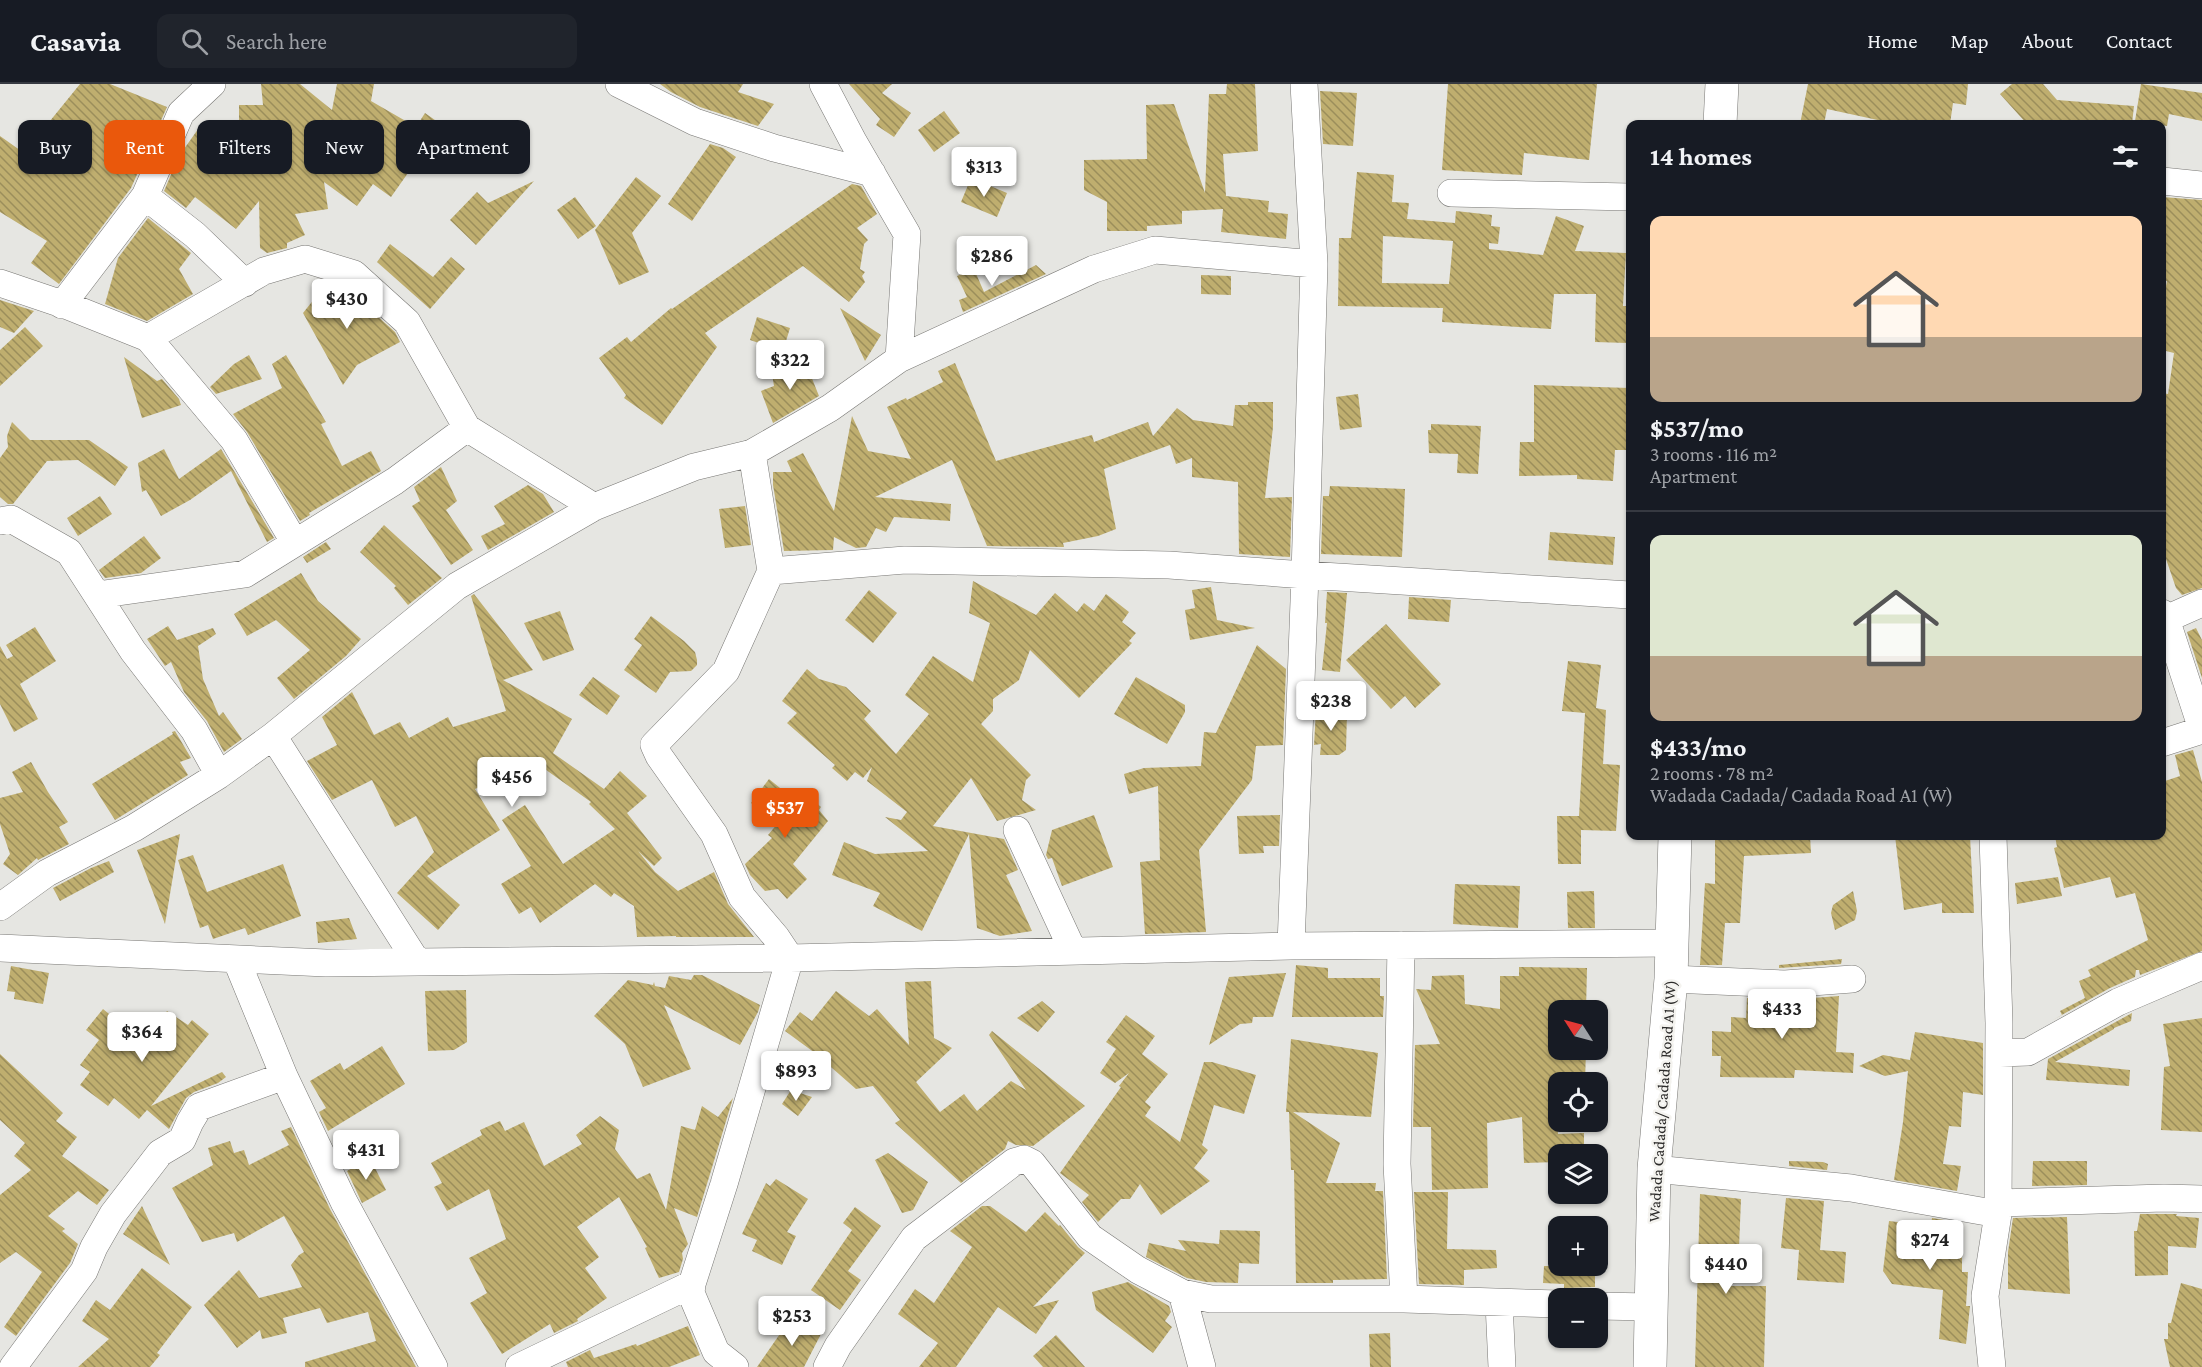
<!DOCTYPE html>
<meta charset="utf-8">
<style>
:root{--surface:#171b24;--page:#20242c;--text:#f1f3f6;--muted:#9ea1a6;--line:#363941;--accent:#ea580c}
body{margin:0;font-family:"Crimson Pro",serif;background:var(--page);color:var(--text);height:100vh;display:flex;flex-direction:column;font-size:22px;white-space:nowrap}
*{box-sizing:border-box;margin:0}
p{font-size:20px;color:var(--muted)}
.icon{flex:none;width:33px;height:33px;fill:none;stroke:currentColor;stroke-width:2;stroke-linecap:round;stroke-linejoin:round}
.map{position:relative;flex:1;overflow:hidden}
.side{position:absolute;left:1626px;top:36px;width:540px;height:720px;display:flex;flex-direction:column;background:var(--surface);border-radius:12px;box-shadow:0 2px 4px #0004}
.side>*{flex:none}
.hud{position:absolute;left:18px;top:36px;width:570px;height:54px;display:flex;gap:12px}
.needle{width:39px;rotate:306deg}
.tools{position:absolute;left:1548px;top:916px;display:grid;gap:12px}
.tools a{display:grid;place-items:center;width:60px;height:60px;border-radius:12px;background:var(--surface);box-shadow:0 2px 4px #0004;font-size:30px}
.price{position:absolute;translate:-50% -51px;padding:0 14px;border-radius:6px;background:#fff;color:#222;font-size:20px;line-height:39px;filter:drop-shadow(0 2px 3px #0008)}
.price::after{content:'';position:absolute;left:50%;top:36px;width:18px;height:14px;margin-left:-9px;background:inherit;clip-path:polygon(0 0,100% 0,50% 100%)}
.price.on{background:var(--accent);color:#fff}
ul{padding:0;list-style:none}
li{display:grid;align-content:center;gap:12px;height:318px;padding:0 24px}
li+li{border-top:2px solid var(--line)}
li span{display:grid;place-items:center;height:186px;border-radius:12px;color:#555}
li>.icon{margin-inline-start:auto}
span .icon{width:108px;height:108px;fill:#fffc;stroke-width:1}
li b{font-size:26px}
h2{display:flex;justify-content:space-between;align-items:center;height:72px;padding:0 24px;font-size:26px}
.tag{padding:0 21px;border-radius:12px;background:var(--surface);box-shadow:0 2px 4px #0004;font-size:21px;line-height:54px}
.tag.on{background:var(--accent);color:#fff}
header{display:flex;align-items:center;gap:36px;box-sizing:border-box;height:84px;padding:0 30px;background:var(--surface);border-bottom:2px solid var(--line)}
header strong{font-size:28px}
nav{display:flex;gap:33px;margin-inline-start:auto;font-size:21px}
.search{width:420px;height:54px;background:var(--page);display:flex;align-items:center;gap:15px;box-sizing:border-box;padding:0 21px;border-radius:12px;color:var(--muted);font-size:22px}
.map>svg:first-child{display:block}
</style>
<header>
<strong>Casavia</strong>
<div class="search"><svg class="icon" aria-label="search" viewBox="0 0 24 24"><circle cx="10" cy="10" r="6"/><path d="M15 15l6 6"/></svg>Search here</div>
<nav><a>Home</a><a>Map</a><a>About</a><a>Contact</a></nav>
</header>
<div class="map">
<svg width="2202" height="1283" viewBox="0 0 2202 1283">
<defs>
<pattern id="building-back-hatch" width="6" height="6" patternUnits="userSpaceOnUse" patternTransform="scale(1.5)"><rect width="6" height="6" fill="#bfae6f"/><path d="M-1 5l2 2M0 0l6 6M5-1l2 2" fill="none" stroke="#9b8e5b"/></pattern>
</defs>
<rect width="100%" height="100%" fill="#e6e6e2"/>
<path fill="url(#building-back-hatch)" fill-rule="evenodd" d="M80 0H110L167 23 131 104 59 200 31 179 47 157 0 128V52L24 69Z
M261 0H300L332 26 337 0H374L371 17 416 43 425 29 442 41 391 113 373 100 357 122 324 98 328 125 295 130 305 151 287 159V164L267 169 260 164 259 117 236 145 195 113 186 124 164 107 179 72 201 41 213 49 222 37 239 49V21H263Z
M660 0H743L738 8 774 20 758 42 700 23 671 8Z
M849 0H892L882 9 911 29 894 53 876 41 880 35Z
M1227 0H1255L1258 67 1223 70 1226 112 1269 117 1268 128 1288 130 1286 155 1221 148 1223 125 1182 127V140L1147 142V147H1107V118L1084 106V76L1147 75 1146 21 1174 20 1205 109 1209 10H1226Z
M1448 0H1597L1589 76 1524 69 1522 91 1442 86Z
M1808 0H1968L1966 21 1953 19 1950 40H1896L1827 25 1824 40H1800Z
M2012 0H2043L2057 16 2134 22 2132 40H2027L2000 10Z
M2141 0 2202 9V37L2169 30 2167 42 2135 37Z
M1320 7 1357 9 1353 62 1323 60Z
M944 27 960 49 934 68 918 46Z
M710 60 723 64 736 73 692 137 668 120Z
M1357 88 1394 91 1392 118 1409 119 1407 135 1455 139 1456 127 1492 131 1491 142 1500 143 1498 160 1489 159V165L1543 171 1556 132 1584 142 1575 167 1626 169 1623 222H1628L1627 259 1595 258 1596 210H1554L1551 245 1442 238 1443 224 1338 222 1339 154H1351ZM1383 152 1453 157 1449 200 1382 199Z
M636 93 661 112 632 149 649 188 619 201 595 146Z
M971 94 1007 109 997 133 961 118Z
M534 97 476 161 450 136 477 108 488 119Z
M852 100 861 102 877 130 857 144 868 156 864 160 860 185 865 188 862 192 865 198 849 218 803 182 705 249 717 263 662 341 624 314 626 311 599 274 627 253 631 258 671 224 672 225Z
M575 113 596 142 578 155 557 126Z
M2162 113 2202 116V504L2182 511 2176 504 2166 475V462L2162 463V309L2168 310 2174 269 2162 266V222L2167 197 2162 198Z
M148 134 191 169 179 185 193 210 147 237 105 220 118 174Z
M390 160 433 193 451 173 465 185 430 225 377 178Z
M1036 181 1046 190 963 228 959 216 967 213 957 192 974 185 984 208Z
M1201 191 1231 192V211L1201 210Z
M332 200 346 204 395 248 400 258 357 281 343 301 303 229 319 209Z
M0 216 34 227 14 249 0 243Z
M840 224 881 251 865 277Z
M757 233 790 244 783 267 750 256Z
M25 243 43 262 0 302V266Z
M249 271 262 295 216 310 210 303 234 280Z
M286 271 326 338 321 340 342 382 371 367 381 387 309 429 310 431 300 437 247 348 233 330 282 304 272 280Z
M124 273 157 297 162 295 179 315 181 321 142 334Z
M805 277 819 312 773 339 761 307 774 302 772 290Z
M955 279 996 377 1092 351 1094 358 1148 338 1153 352 1177 324 1193 336 1233 342 1235 321H1248V318H1273V343L1265 414 1292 413 1290 473 1239 470 1238 398 1192 393V374L1176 380 1170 361 1104 385 1116 445 1098 452 1063 459 1064 463 987 462 952 376 875 413 951 420 950 437 894 433 886 448 876 444 866 463 856 464 834 453 833 466 784 467 773 401V388H792L787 377 803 369 834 427 852 332 868 367 911 375 887 323 906 314 907 316 943 298 938 287Z
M1534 301 1630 304 1627 366H1615L1613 397 1577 395V391L1519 392 1520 358H1534Z
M1358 310 1362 343 1340 346 1336 313Z
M12 338 30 356H89L128 383 115 402 78 376 47 377 13 420H8L0 413V374L8 363 7 352Z
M1431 340 1481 342 1478 390 1457 389 1458 370 1429 369 1428 346H1431Z
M164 365 179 395 221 365 274 454 267 458 231 387 190 416 161 432 146 406 142 408 138 379Z
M441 383 457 417 446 426 473 466 451 481 412 422 420 417 414 403Z
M528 401 543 410 554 428 488 466 481 452 505 440 494 422Z
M1330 402 1405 405 1402 473 1321 470 1323 412H1329Z
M100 412 112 430 78 452 67 434Z
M745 422 751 461 725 464 719 425Z
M384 441 442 494 408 521 394 504 396 502 360 468Z
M1550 448 1615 453 1613 481 1548 476Z
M144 452 161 474 141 489 105 494 99 486Z
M326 458 331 465 307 479 303 473Z
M301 489 318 517 361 555 346 572 294 615 277 594 310 566 276 536 247 552 234 530Z
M973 497 1036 531 1055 509 1077 528 1084 519 1094 527 1106 510 1129 528 1122 538 1136 549 1129 557 1132 559 1079 614 1030 566 1019 596 993 615V627L981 640 1031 691 1026 696 1022 716 1036 726 997 737 971 694 933 742 1004 755 1018 786 1006 791 1032 847 1000 852 977 844 969 750 922 847 873 822 880 809 832 791 844 758 875 770 928 767 885 733 901 736 907 728 867 697 872 683 863 694 855 688 847 697 832 684 835 681 787 639 797 629 782 617 807 585 819 595 846 603 871 627 864 635 896 670 929 630 905 611 933 572 973 598 990 539 969 529Z
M1211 503 1217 536 1255 544 1190 556 1185 526 1195 524 1192 506Z
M869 506 897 529 873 559 845 536Z
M1327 508 1347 509 1340 588 1322 586 1327 539H1325Z
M474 510 533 586 503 596 572 635 553 669 604 705 620 687 647 712 627 729 662 774 654 782 638 767 655 788 678 807 714 788 728 820 754 853H676V852L637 853 634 822 614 809 611 813 595 800 540 839 531 823 519 830 501 800 531 782 502 736 525 721 563 780 615 745 589 720 591 718 528 673 480 687 486 700 475 705 500 746 427 792 460 821 438 846 397 809 434 768 416 732 395 743 372 696 332 716 307 677 337 661 322 633 352 608 374 651 400 638 409 654 448 633 453 643 506 627 471 512Z
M1409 513 1451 516 1449 538 1408 535Z
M560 527 574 566 543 577 524 539Z
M651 532 684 557 695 568 697 576V581L691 587 670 588 656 609 624 586 642 561 634 555Z
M1386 540 1441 600 1415 624 1405 612 1391 625 1346 576Z
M168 542 177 556 213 544 216 550 198 562 203 595 219 632 223 628 242 655 224 668 207 637 184 608 171 578 165 582 147 555Z
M35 543 56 577 20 600 38 635 14 648 0 620V562L7 575 13 572 6 561Z
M2196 544 2202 556V594L2187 548Z
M1257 561 1286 585 1283 661 1256 662 1252 696 1199 766 1206 848 1145 850 1140 778 1160 776 1158 702 1129 710 1124 690 1144 684 1201 682 1204 648 1216 649Z
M1568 577 1601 581 1596 624 1606 626 1603 680 1620 681 1616 747 1581 746V780H1558L1557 732H1579L1585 629 1562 627Z
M593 593 620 612 607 631 579 611Z
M1136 593 1185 621V628L1167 660 1114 630Z
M1316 626 1347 628 1346 666 1339 671H1320L1321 660 1314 661Z
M175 647 191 674 180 678 188 691 115 736 92 700 173 650 172 648Z
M2193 666 2202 698V867L2140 891 2139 886H2136L2135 893 2110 904 2051 937 2062 931 2060 927 2085 914 2079 897 2091 892 2088 886 2148 856 2135 809 2116 814 2110 793 2064 804 2054 764 2057 763 2055 752H2162V698L2180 692 2175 671Z
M31 678 48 708 68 738 59 743 69 760 38 776 37 774 18 791 3 780 10 770 0 740V714L23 708 12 688Z
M769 695 796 717 803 708 821 723 819 726 828 737 793 780 807 795 787 815 778 805 765 807 750 791 745 780 772 754 768 751 778 739 751 719Z
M1094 731 1113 783 1062 802 1052 774 1048 775 1046 771 1052 746Z
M1280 731 1279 762H1263L1264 769 1239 770 1237 732Z
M180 750 165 840 137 766Z
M1715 752H1810L1811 769 1744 772 1740 839H1725L1722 881H1700L1705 799 1715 800Z
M1895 752H1970L1974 829H1942V819L1904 826Z
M193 771 207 808 283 780 301 832 248 851 245 844 213 855 208 841 200 844 178 776Z
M109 777 114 788 60 817 53 804 91 784Z
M2058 793 2062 812 2017 820 2015 799Z
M1455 800 1520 802 1518 844 1453 840Z
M1594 807 1595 844H1568L1567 808Z
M1853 807 1857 827 1855 836 1835 846 1831 829 1833 821Z
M349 834 357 855 318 859 316 838Z
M1842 875 1841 880 1779 884V881Z
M1296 881 1328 884V894H1380V912H1384L1383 933H1292Z
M11 882 49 889 43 920 14 915 15 908 7 907Z
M1519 883 1587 884 1586 927H1558V966H1586L1585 999H1555L1558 1050 1584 1049V1071H1558V1078L1524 1079 1522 1033 1487 1039 1488 1104 1432 1106 1431 1043H1413L1415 961 1440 960 1416 905 1431 906 1432 892 1464 891 1465 920 1500 925V892H1519Z
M1286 889 1273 933H1253L1252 939 1240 940 1209 961 1229 893Z
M694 891H702L760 921 758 928 740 961 664 921 691 985 643 1003 625 960 594 932 628 896 653 901 654 898 655 902 665 904 669 892 691 896Z
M931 897 934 954 952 964 916 998 940 1028 964 1010 977 1027 1011 997 1026 1006 989 951 992 947 1085 1022 1033 1062 1016 1061 1008 1057 1005 1065 961 1099 895 1039 900 1036 873 1002 856 1005 815 969 785 947 800 928 812 937 836 907 869 932 877 925 909 961 905 898Z
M466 906 467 958 454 966 428 967 425 907Z
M1839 912 1836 968 1854 969 1853 989 1795 986 1794 994 1720 993 1721 972H1712V947L1731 948V933L1746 934 1747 914 1786 916Z
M1042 917 1055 928 1038 948 1017 934Z
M103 925 125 943 144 930 155 945 167 927 188 941 192 936 209 950 151 1022 222 988 226 993 218 999 194 1008 186 1014 169 1045 147 1026 139 1035 114 1014 108 1022 80 1001 90 988 80 981 99 956 86 946Z
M2132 929 2131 937 2114 944V945L2055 978 2130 986 2129 1002 2046 996 2048 975Z
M1126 931 1155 952 1142 970 1168 990 1145 1018 1151 1023 1145 1032 1180 1058 1204 978H1212L1256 991 1244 1030 1214 1021 1202 1061 1208 1066 1194 1084 1210 1097 1161 1131 1140 1100 1130 1115H1121L1098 1138 1082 1118 1089 1111 1060 1089 1121 1003 1119 1002 1129 989 1115 999 1100 989 1116 965 1106 958Z
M2202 934V1048L2161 1046 2164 983 2170 982 2163 940Z
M1915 948 1983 959V1011L1963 1008 1961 1043 1949 1042 1943 1080 1961 1082 1957 1107 1894 1096 1903 1038 1908 987 1885 992 1859 982 1883 971 1910 976Z
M1291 955 1378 969 1371 1033 1293 1028 1340 1059 1326 1099H1376L1375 1107H1383L1387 1195 1333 1196V1199H1296L1294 1086H1291L1289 1028H1286Z
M382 962 405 1000 328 1047 319 1028 326 1024 310 997 340 979 344 986Z
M0 970 63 1029 56 1037 77 1053 62 1072 109 1106 97 1121 78 1107 48 1132 65 1145 62 1147 78 1160 70 1179 16 1252 4 1243 42 1188 16 1168 0 1179V1111L31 1086 14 1072 25 1059 0 1036Z
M791 1006 812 1013 798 1032 782 1020Z
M733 1014 697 1133 674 1124 688 1160 682 1169 683 1175 679 1188 659 1194 645 1164 647 1163 619 1113 577 1143 599 1173 585 1184 607 1214 577 1235 578 1237 554 1249 550 1240 502 1270 470 1219 487 1209 469 1174 506 1155 489 1105 447 1127 434 1103 442 1099 431 1079 482 1051 480 1046 500 1037 505 1047 524 1038 544 1082 582 1060 576 1051 600 1032 619 1046 615 1065 637 1095 650 1089 666 1126 681 1042 695 1046 702 1022 718 1033Z
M291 1043 330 1125 416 1283H305V1278L376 1257 368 1228 327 1239 320 1224 283 1234 287 1249 262 1255 260 1246 237 1264 204 1221 239 1186 259 1214 302 1203 291 1181 299 1171 304 1168 284 1132 237 1158 234 1149 202 1158 172 1104 213 1081 208 1064 230 1057 234 1069 244 1066 249 1081 289 1061 281 1047Z
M888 1069 928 1098 913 1126 902 1129 875 1076Z
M370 1074 386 1106 362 1119 347 1087Z
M1789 1077 1823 1078 1828 1080 1827 1086 1789 1082Z
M2033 1077H2087V1101L2032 1102Z
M776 1095 808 1115 787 1148 796 1152 782 1181 752 1167 757 1156 742 1150 766 1099 770 1102Z
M1414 1108H1448L1447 1165 1496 1166 1497 1184 1464 1186V1201L1419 1200Z
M1700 1110 1741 1115 1739 1164H1720L1722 1202H1766L1764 1283H1695Z
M1786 1114 1824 1117 1820 1166 1846 1168 1844 1199 1797 1196 1799 1166 1781 1164Z
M142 1122 170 1181 123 1150Z
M982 1122H990L1026 1148 1045 1128 1059 1142 1060 1141 1078 1163 1085 1169 1033 1223 1059 1216 1036 1250 998 1223 956 1283H919L938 1259 898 1230 915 1205 934 1219 972 1163 950 1147Z
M855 1123 881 1142 848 1187 861 1196 840 1226 811 1206 852 1146 843 1139Z
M2140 1130H2177L2176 1132 2199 1134 2196 1164 2168 1162V1191L2135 1192 2134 1147H2137Z
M2067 1133 2070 1210 2008 1205V1168L2013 1134Z
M1932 1134 1950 1137 1947 1170 1962 1171V1188H1968L1966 1222H1970L1966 1260 1939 1255 1943 1206 1892 1200 1883 1187 1889 1137 1931 1142Z
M1220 1146 1260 1147 1259 1180 1239 1179 1238 1199 1206 1198 1187 1194 1146 1173 1149 1159 1186 1167 1178 1156 1219 1160Z
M1544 1182H1595V1203L1564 1204V1200L1543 1199Z
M142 1184 192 1223 157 1269 160 1271 150 1283H78L109 1255 82 1237 96 1216 110 1226Z
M1128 1198 1169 1222 1171 1228 1165 1237 1172 1243 1153 1269 1096 1226 1092 1208Z
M2181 1199 2202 1205V1283H2170L2164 1255H2168V1239H2171Z
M791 1234 821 1250 804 1283H757Z
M688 1242 700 1271 669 1283H568L566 1278 590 1266 594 1274 636 1260 637 1262Z
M1390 1249 1391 1283H1370L1369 1250Z
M1056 1251 1085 1283H1043L1033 1272Z"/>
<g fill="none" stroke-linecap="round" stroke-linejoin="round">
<g stroke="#787774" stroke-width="28">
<path id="minor" d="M619 0 695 38 774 64 872 89
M823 0 853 57 907 150 899 275
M2162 97 2202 101
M1451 109 1630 113
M145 112 181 29 212 0
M0 199 68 222 148 254 264 187 305 175 354 190 407 238 467 344 594 423
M62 221 145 112 195 151 245 199
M148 254 234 356 295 459
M0 437 11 435 69 468 133 567 194 646 219 691
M771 487 905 476 1169 481 1305 491 1630 511
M97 511 245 490 395 397 467 344
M2162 529 2166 535 2202 645
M2166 535 2202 519
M273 652 417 878
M2162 659 2202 646
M1017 746 1073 867
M0 823 47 789 134 744 219 691 273 652 457 502 594 423 694 383 752 369 830 324 899 275 1094 185 1155 166 1314 180
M1401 861 1397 1080 1404 1215
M1291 862 1305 491 1314 180 1304 0
M0 864 326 879 790 874 1291 862 1673 859
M236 875 284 992 344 1118 434 1283
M1671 895 1785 900 1852 895
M2000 969 2028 968 2118 918 2202 882
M1654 1085 1851 1104 1998 1130
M1998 1119 2164 1114 2202 1115
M1182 1209 1202 1283
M1499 1219 1502 1283
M1598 1222 1650 1223
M13 1283 84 1187 94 1163 113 1130 160 1069 182 1056 190 1038 199 1023 284 992
M519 1283 692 1200
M735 1283 716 1268 691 1209 692 1200 724 1100 790 874 776 853 742 813 714 750 659 672 654 661 726 587 771 487 752 369
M827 1283 838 1262 914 1154 1014 1078 1024 1075 1032 1079 1090 1153 1138 1186 1182 1209 1211 1215H1404L1558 1220
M1992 1283 1985 1212 1998 1130 1999 939 1993 752"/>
</g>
<g stroke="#787774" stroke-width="34">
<path id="primary" d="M1720 40 1722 0
M1650 1283 1654 1085 1671 895 1675 752"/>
</g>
<use href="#minor" stroke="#fff" stroke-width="27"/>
<use href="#primary" stroke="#fff" stroke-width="33"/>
</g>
<g text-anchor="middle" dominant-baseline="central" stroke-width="5" stroke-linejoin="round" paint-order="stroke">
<g font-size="16" fill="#2c2b2a" stroke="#f4f3ef">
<text transform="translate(1662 1017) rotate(-86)">Wadada Cadada/ Cadada Road A1 (W)</text>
</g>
</g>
</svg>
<div class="tools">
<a><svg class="needle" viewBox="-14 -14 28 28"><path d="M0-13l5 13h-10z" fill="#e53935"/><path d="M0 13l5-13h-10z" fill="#9ea1a6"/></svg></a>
<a><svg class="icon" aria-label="locate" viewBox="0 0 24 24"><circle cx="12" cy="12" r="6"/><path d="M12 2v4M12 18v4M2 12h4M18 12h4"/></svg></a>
<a><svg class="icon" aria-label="layers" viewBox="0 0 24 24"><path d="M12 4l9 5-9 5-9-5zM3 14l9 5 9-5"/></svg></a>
<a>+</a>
<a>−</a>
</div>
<b class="price" style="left:984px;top:114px">$313</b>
<b class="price" style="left:992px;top:203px">$286</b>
<b class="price" style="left:347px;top:246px">$430</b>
<b class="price" style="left:790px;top:307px">$322</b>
<b class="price" style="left:1331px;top:648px">$238</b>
<b class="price" style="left:512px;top:724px">$456</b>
<b class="price on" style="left:785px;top:755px">$537</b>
<b class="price" style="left:1782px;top:956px">$433</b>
<b class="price" style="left:142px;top:979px">$364</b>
<b class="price" style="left:796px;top:1018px">$893</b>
<b class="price" style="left:366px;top:1097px">$431</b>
<b class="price" style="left:1930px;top:1187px">$274</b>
<b class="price" style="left:1726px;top:1211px">$440</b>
<b class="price" style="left:792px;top:1263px">$253</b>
<div class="hud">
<a class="tag">Buy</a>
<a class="tag on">Rent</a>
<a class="tag">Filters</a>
<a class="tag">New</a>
<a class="tag">Apartment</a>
</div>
<section class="side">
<h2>14 homes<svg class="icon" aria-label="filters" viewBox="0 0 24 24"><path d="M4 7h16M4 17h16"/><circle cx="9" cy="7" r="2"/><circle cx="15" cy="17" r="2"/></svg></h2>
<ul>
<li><span style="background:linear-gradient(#ffd9b3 65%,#b9a48a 0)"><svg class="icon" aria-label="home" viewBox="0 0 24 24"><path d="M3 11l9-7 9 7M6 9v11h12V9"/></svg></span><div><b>$537/mo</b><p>3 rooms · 116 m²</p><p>Apartment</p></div></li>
<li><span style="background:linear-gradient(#dfe7d0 65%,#b9a48a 0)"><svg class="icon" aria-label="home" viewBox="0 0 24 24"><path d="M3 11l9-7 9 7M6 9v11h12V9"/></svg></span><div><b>$433/mo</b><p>2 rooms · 78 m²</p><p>Wadada Cadada/ Cadada Road A1 (W)</p></div></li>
</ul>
</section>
</div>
